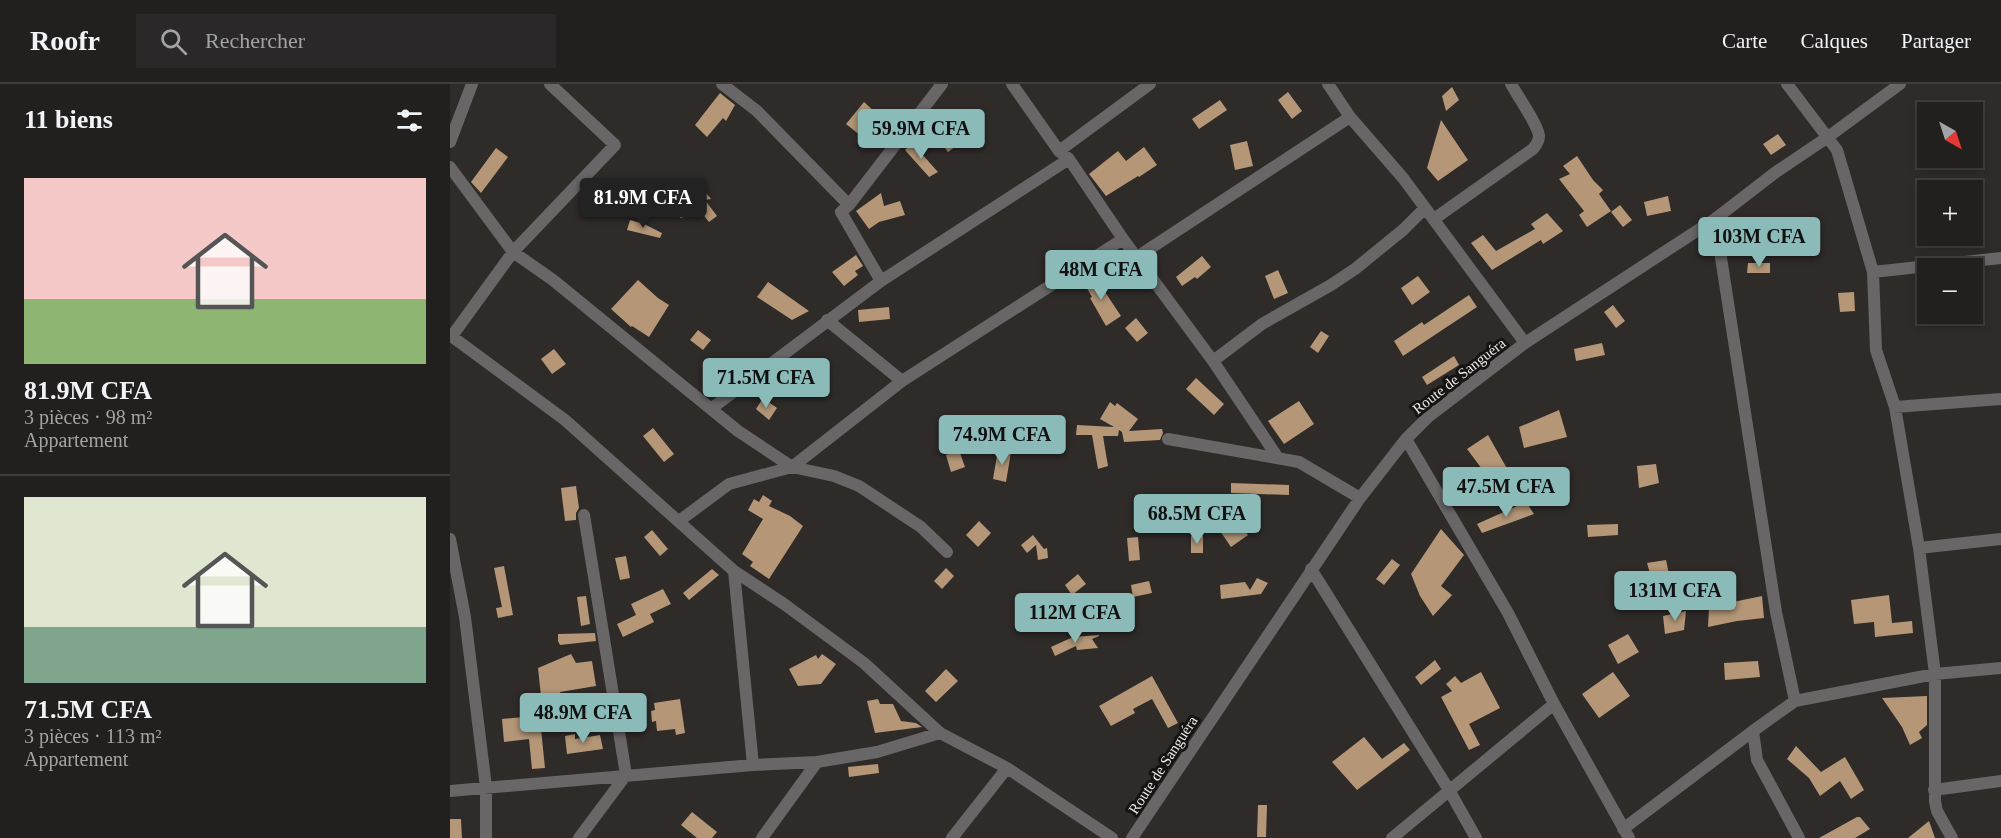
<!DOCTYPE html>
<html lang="fr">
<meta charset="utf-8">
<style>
:root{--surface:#22201f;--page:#2a2828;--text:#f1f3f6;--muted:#a2a3a4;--line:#3f3e3d;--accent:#8bbbb9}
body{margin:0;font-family:Georgia,serif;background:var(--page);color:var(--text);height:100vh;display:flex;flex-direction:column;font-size:22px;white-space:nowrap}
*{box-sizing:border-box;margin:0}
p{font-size:20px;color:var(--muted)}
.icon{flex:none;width:33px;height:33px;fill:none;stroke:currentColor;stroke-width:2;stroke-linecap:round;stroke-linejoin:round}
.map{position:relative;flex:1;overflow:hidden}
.sheet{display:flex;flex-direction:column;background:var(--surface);width:450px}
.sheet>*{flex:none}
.needle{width:39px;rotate:141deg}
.tools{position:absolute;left:1467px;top:18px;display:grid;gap:12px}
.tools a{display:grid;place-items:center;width:66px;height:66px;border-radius:0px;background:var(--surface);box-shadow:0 3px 9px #0003,0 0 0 2px var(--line);font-size:30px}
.price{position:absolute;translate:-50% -51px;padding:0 14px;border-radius:6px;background:var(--accent);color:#111;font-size:20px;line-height:39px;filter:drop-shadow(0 2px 3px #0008)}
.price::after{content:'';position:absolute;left:50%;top:36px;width:18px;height:14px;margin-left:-9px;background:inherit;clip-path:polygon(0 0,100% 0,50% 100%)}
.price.on{background:#222;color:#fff}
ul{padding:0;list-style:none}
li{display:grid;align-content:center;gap:12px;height:318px;padding:0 24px}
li+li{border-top:2px solid var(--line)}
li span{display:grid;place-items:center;height:186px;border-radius:0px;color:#555}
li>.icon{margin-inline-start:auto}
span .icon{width:108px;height:108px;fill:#fffc;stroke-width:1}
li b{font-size:26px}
h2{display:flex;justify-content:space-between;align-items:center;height:72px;padding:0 24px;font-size:26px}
header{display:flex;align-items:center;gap:36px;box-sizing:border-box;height:84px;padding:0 30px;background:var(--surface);border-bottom:2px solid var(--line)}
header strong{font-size:28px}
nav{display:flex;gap:33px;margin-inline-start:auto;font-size:21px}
.search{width:420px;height:54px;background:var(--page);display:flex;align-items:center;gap:15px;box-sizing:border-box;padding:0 21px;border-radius:0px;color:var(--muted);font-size:22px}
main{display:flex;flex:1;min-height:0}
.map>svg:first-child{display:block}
</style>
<header>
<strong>Roofr</strong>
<div class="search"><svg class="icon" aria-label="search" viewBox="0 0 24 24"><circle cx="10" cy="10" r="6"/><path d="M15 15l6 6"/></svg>Rechercher</div>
<nav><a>Carte</a><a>Calques</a><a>Partager</a></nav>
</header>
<main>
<section class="sheet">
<h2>11 biens<svg class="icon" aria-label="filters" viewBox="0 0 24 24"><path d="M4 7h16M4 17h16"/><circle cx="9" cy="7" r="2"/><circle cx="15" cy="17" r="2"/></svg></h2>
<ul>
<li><span style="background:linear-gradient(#f6c9c9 65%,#8fb573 0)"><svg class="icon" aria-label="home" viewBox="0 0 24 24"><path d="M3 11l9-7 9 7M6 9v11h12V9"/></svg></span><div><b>81.9M CFA</b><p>3 pièces · 98 m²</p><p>Appartement</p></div></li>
<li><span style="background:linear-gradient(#dfe7d0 70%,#7fa58c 0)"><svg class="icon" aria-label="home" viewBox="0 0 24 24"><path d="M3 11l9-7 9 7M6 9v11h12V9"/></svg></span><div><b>71.5M CFA</b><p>3 pièces · 113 m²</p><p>Appartement</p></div></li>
</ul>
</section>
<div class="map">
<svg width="1551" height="754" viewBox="0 0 1551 754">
<rect width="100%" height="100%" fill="#2e2b29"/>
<path fill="#b59778" d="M1002 3 1009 16 996 27 992 12Z
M838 8 852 27 842 35 828 16Z
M270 9 285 21 276 37 273 34 257 53 245 41Z
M770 16 777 26 749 45 742 35Z
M414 18 425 28 413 41 431 55 425 63 396 40Z
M991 36 1018 76 988 97 977 84Z
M508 38 518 53 498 68 492 60 504 51 499 44Z
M1328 50 1336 61 1321 71 1313 60Z
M797 57 803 82 785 86 780 61Z
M462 59 488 88 479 93 455 66Z
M694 63 707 81 689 93 688 92 656 112 639 90 668 67 676 77Z
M46 64 58 73 31 109 21 98Z
M1127 72 1143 96 1153 106 1149 110 1161 127 1137 143 1129 131 1134 127 1109 95 1120 90 1113 82Z
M252 104 261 115 255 116 267 132 259 138 252 129 230 134 228 125Z
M431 109 434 122 450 117 455 131 429 138 419 145 406 127Z
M1218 112 1221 127 1197 132 1194 118Z
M1170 121 1182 136 1173 143 1161 128Z
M1097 129 1113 147 1093 160 1091 156 1042 186 1021 159 1033 151 1046 167 1085 145 1081 140Z
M180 136 194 140 212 149 210 154 177 146Z
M406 171 413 182 405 187 408 191 394 202 382 188Z
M752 172 761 183 747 195 745 193 732 202 726 193Z
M1298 179H1320V189H1297Z
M828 186 838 209 824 215 815 192Z
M639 188 650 207 653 205 671 232 656 242 640 214 642 213 630 192Z
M968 192 980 208 962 221 951 204Z
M188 196 208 214 219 221 199 253 182 242 181 243 161 225Z
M318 198 359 227 342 236 307 213Z
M1404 208 1405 227 1390 228 1388 209Z
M1019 211 1027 223 953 272 944 257 972 238 974 241Z
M1163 221 1175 237 1166 244 1154 228Z
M439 223 440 235 409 238 408 226Z
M686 234 698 249 687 258 675 244Z
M248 246 261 256 253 266 240 256Z
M871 247 879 252 868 269 860 263Z
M1152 259 1155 271 1126 277 1124 265Z
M104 265 116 280 102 290 91 275Z
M1004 272 1009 281 977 301 972 293Z
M746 294 774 320 764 331 736 305Z
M313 314 327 324 319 336 306 325Z
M849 317 864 340 834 360 818 337Z
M660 318 665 322 667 319 688 335 679 347 712 345 713 349 710 356 674 358 672 348 669 346 668 352H653L658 382 648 385 642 351H626L627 341 664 343 650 335Z
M1109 326 1117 353 1074 364 1069 343Z
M203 344 224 370 214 378 193 352Z
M1038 351 1059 388 1041 397 1017 365Z
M509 366 515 383 501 388 496 371Z
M548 366 561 368 556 398 543 395Z
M1206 380 1209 399 1189 404 1187 382Z
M1036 391 1044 407 1010 421 1004 412Z
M781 399 839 401V411L781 409Z
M126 402 129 424 126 429V436L115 437 111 404Z
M313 411 322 417 319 422 340 432 353 442 319 495 300 482 303 478 292 470 313 435 298 426 304 415 309 418Z
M1076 418 1084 430 1032 449 1027 440Z
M796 424 798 434 786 436 798 451 781 463 770 447 783 434 781 428Z
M529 437 541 449 528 463 516 451Z
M1168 440V451L1138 453 1137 441Z
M991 445 1014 471 991 502 1002 511 983 532 970 512 961 490Z
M202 446 218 465 210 472 194 453Z
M583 451 594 465 597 464 598 474 588 476 586 461 577 469 571 461Z
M741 452H753V469H741Z
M688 453 690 476 679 477 677 454Z
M176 472 180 494 170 496 165 474Z
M942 475 950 481 934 501 926 495Z
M1216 476 1219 490H1227L1230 501 1200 506 1201 493 1197 479Z
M54 482 63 531 48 534 46 524 52 523 44 484Z
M496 484 504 492 492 505 484 497Z
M262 485 269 491 239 516 233 509Z
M628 490 636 500 622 511 615 501Z
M807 494 818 499 811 510 771 515 770 501 795 498 800 506Z
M699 497 702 509 683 513 681 501Z
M213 505 221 520 200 530 204 538 173 553 167 540 186 531 181 520Z
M1439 511 1442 539 1462 537 1463 549 1425 553 1424 538 1404 540 1401 516Z
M136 512 140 540 131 542 127 513Z
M1312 512 1314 534 1287 537 1258 543 1259 523Z
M1236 527 1234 546 1215 550 1213 532Z
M145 549 146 557 110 561 108 557V550Z
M1178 550 1189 568 1168 580 1158 561Z
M649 551V552L642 555 648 564 627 566 626 562 605 572 601 563 623 553Z
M121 570 126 579 142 577 146 602 110 608 112 625H107L110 643 91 645 95 684 82 685 79 655 54 658 52 635 93 631 88 584Z
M372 570 386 580 371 600 348 602 339 585 366 571 368 575Z
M985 576 991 585 971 601 965 593Z
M1308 577 1310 593 1275 596 1274 579Z
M496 585 508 597 486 618 475 607Z
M1031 588 1050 624 1019 640 1030 661 1019 666 991 613 1002 607 996 600 1005 592 1011 599Z
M1163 588 1180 612 1149 634 1132 610Z
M702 592 728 639 718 644 702 615 683 625 685 629 661 642 649 622Z
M1477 612V641L1469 648 1472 654 1460 661 1452 643 1432 614Z
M230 615 235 649 226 651 225 645 207 647 206 637 202 638 201 627 205 626 204 619Z
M428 615 430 620H443L451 637 466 639 472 643 425 649 417 617Z
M125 650V655L150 651 153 665 117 670 115 652Z
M914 653 932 675 954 659 960 666 907 706 882 678Z
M1346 662 1371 688 1395 673 1414 706 1401 715 1390 697 1370 712 1359 694 1337 675Z
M428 680 429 689 399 693 398 683Z
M808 721H817L816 753H807Z
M242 728 267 748 262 754H247L231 741Z
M1407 733H1410L1420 745 1405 754H1369Z
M0 735H11L12 754H0Z
M1479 737 1485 754H1458Z"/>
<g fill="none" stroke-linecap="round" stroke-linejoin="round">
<path stroke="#686667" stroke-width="12" d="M272 0 307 27 399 121
M562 0 609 67 619 75 673 155 763 277 828 374
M878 0 900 33 953 94 1075 259
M1337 0 1387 66 1423 188 1426 266 1445 323 1469 464 1485 590V717L1487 727 1502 754
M0 58 22 0
M609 67 700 0
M0 83 63 168 103 196 288 347 342 383 384 392 409 402 471 443 497 468
M984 135 1083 65C1086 61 1089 58 1089 52 1088 41 1067 11 1061 0
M1265 135 1326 528 1345 617 1303 647 1307 676 1349 754
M687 173 900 33
M1423 188 1551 174
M431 197 391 128 399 121 492 0
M377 236 452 297
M0 251 115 336 284 487 334 520 414 579 490 649 557 684 662 754
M2 252 63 168 165 61 100 0
M763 277 812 240 881 201 905 185 953 146 975 124
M1445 323 1551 315
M262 324 431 197 619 75
M718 355 849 378 910 414
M956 355 1058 529 1104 620 1179 754
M229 437 279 400 342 383 452 297 673 155
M0 455 15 533 36 703V754
M1469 464 1551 455
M861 485 999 706 1026 754
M284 487 303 681
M1345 617 1485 590 1551 584
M1484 706 1551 697
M0 707 303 681 367 678 427 668 490 649
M1173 745 1303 647
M129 754 176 691 134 431
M312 754 367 678
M502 754 557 684
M682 754 910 414 956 355 978 333 1075 259 1265 135 1326 88 1378 53 1450 0
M942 754 1104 620"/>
</g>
<g text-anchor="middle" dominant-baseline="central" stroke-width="6" stroke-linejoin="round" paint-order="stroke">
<g font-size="15" fill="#eceae9" stroke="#151413">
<text transform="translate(1009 292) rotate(-38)">Route de Sanguéra</text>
<text transform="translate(713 681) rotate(-57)">Route de Sanguéra</text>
</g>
</g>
</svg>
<div class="tools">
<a><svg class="needle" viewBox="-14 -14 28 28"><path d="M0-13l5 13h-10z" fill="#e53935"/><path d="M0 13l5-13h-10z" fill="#a2a3a4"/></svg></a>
<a>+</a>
<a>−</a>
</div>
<b class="price" style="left:471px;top:76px">59.9M CFA</b>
<b class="price on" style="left:193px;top:145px">81.9M CFA</b>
<b class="price" style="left:1309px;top:184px">103M CFA</b>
<b class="price" style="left:651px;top:217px">48M CFA</b>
<b class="price" style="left:316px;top:325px">71.5M CFA</b>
<b class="price" style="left:552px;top:382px">74.9M CFA</b>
<b class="price" style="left:1056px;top:434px">47.5M CFA</b>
<b class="price" style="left:747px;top:461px">68.5M CFA</b>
<b class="price" style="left:1225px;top:538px">131M CFA</b>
<b class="price" style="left:625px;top:560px">112M CFA</b>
<b class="price" style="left:133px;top:660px">48.9M CFA</b>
</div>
</main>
